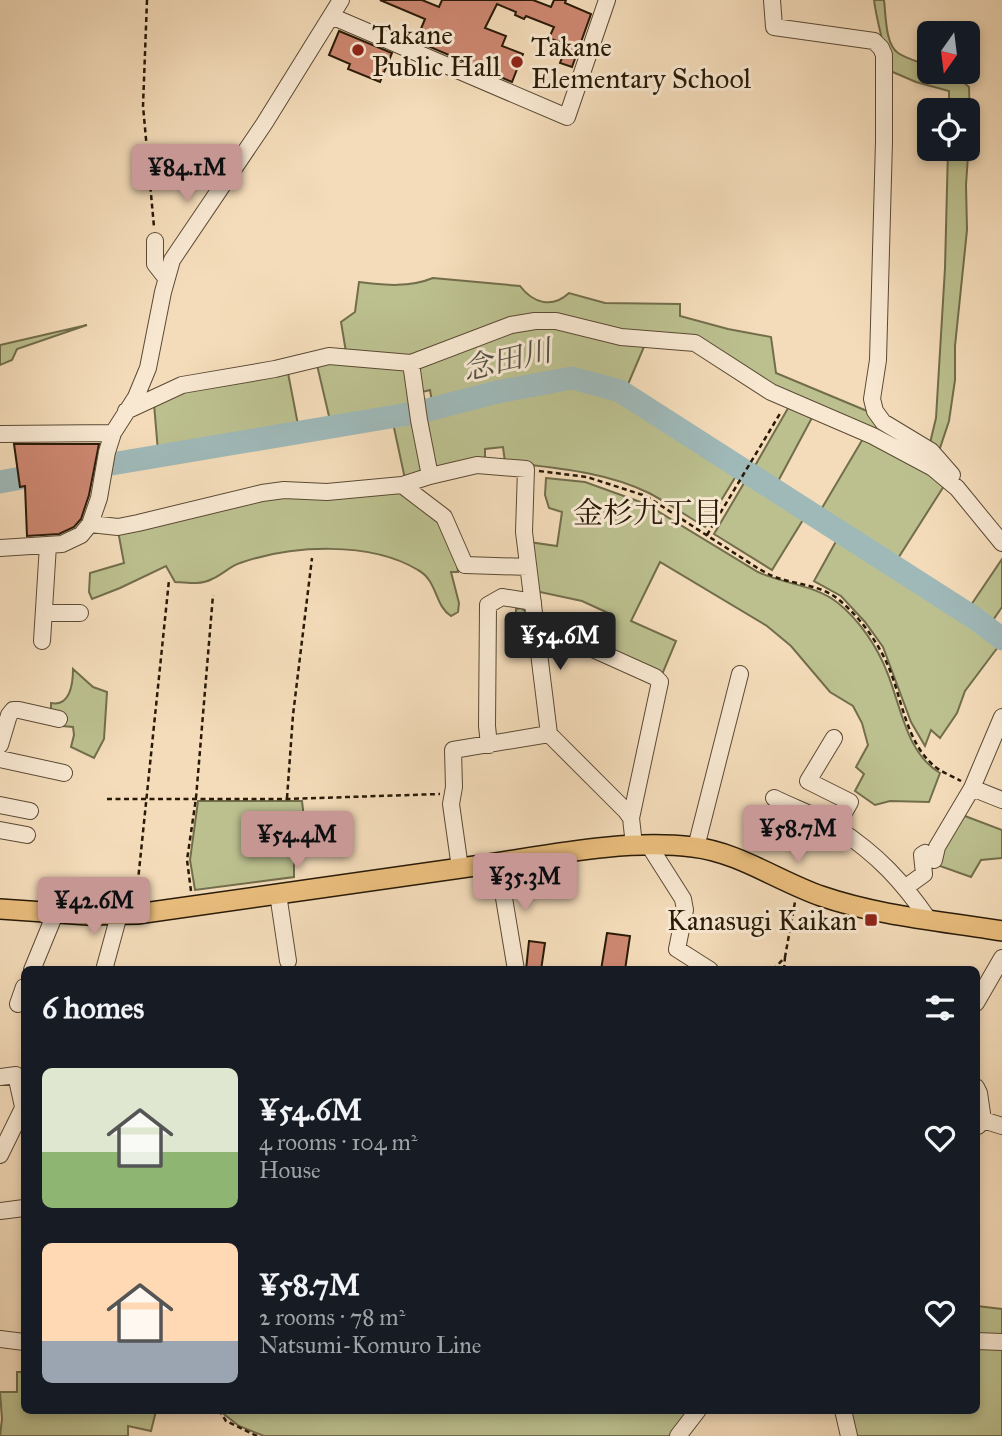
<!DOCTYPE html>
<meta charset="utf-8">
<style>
:root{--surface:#171b24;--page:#20242c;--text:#f1f3f6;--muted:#9ea1a6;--accent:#c59692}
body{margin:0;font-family:"IM FELL Great Primer","Noto Serif JP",serif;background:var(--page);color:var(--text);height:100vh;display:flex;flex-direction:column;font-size:26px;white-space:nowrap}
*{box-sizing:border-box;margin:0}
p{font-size:23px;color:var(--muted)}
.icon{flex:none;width:38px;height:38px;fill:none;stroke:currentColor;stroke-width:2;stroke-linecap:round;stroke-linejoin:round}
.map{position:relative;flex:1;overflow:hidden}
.details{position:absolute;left:21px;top:966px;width:959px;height:448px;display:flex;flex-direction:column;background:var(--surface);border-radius:10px;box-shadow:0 4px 10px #0003}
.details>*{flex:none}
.needle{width:46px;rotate:194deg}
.buttons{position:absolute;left:917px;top:21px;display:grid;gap:14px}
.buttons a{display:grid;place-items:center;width:63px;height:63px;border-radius:10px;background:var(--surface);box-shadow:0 4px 10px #0003;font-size:35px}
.price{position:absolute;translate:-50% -60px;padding:0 16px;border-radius:7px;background:var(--accent);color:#111;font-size:23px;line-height:46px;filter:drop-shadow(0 2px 4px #0008)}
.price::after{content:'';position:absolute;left:50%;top:42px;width:21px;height:16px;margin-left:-10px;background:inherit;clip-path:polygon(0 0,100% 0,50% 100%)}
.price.active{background:#222;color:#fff}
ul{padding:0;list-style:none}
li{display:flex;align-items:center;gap:21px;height:175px;padding:0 21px}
li span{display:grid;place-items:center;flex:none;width:196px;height:140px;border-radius:10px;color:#555}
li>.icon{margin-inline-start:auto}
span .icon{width:84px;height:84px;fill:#fffc;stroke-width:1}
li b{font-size:30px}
h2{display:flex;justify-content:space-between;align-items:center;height:84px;padding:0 21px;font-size:30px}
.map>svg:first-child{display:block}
</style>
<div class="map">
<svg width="1002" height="1436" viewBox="0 0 1002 1436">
<rect width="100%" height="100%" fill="#f4dcba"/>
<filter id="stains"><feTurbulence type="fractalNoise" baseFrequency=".00286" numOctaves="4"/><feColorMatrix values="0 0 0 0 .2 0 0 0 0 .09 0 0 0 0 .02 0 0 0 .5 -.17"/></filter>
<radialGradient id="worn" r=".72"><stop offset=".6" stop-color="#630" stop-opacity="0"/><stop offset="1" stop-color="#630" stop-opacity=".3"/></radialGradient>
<path fill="#bcc08f" stroke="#726d4b" stroke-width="2" d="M874 0H884C886 15 885 44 898 53 907 59 920 62 929 66V72L956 76 969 87 970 127 966 185 967 230 955 346V380L949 421 939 451 930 443 936 418 945 268 948 149H968V110H949V91L916 82 888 70C885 46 877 24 874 0Z
M433 278 520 286C533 303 552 309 569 293L605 303 680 304V316L728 329 771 337 776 373 867 411 930 454 772 389 717 352 659 337 557 319 410 360 346 352 341 322 355 312 359 282C385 285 408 288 433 278Z
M87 325 17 349 12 360 0 365V345Z
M533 325 646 342 626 389 567 374 496 389 433 407 430 390 418 393 413 366Z
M332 360 406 366 414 408 332 429 317 365Z
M288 373 300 435 159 463 154 404 180 390Z
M569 383 618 394 739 471 705 527C687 516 668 503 649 493 603 471 554 468 505 462L503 447 485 449V460L437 469 430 458 422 416 495 397Z
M791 403 814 414 776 485 752 471Z
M415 419 423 474 405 479 393 423Z
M864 437 931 473 944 486 895 563 819 513Z
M546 478 585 482 646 504 758 572C783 584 816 585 838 603 859 620 877 646 887 672 901 706 906 753 940 773L929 802 890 801 875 805 855 791 864 774 856 767 868 745 862 723 853 706 830 692 791 646 767 626 660 562 631 621 676 641 661 677 581 642 584 620 596 619 606 612 582 601 535 591 529 542 557 546 562 512 549 508 545 495Z
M747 478 806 515 772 570 714 534Z
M402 490C435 516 454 526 458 572H451L459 603 458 612 451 616C434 605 438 581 418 570 370 541 292 545 240 563 230 566 222 575 212 579 201 585 188 583 175 582L166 566 120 588 92 599 89 592 90 573 124 563 118 531 239 500Z
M839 536 974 622 1001 643 965 691 957 713 940 738 931 730 925 746 911 722 883 647 865 622 841 596 814 581Z
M1002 559V607L991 623 969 608Z
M521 608 529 614 536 654 516 655V609Z
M73 669 93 687 107 692 104 739 94 758 71 747 74 735 73 727 62 726 51 715V703C70 707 73 684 73 669Z
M198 801H302L308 853 298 855 294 862V877L195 890 190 860Z
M957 813 1002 830V858L981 860 971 877 937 865Z
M977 1306 1002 1309V1339H977Z
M977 1345 1002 1346V1436H852L846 1411 976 1410Z
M17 1372H24V1410L156 1411 151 1431 128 1426V1436H0L2 1419 0 1392H17Z
M220 1411H694L674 1436H264L239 1426Z"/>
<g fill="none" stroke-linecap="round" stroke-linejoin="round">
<path stroke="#9fb9b9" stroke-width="23" d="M82 469 420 412 497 392 572 378 620 391 976 619 1002 639
M0 482 48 473"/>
</g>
<path fill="#ce8872" stroke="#281a07" stroke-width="2" d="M380 0H422L439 7 442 0H533L551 7 554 0H566L565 3 591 14 572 67 560 63 567 45 549 38 554 27 526 16 524 19 515 15 516 12 497 4 485 28 506 36 502 46 523 54 512 82 416 41 425 19Z
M339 31 392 53 380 82 348 69 350 64 329 55Z
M14 444H99L89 495 81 519 74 527 59 534 27 536 25 486 20 487Z
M607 933 630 936 625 970H601Z
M529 941 545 943 541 970H526Z"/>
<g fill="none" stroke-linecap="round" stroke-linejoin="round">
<g stroke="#5b4a34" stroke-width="18">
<path id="minor" d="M772 0 774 27 874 41 881 48 884 55V141L878 360 872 399 875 411 883 422 931 451 952 475
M331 16 567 117 607 0
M155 241V264L166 278
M411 363 419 420 430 476
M126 411 182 385 275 369 329 356 411 363 511 325 535 321H556L621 337 695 343 771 392 873 436 933 468 957 488 1002 543
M0 434 113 433
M402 485 444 517 465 565 528 567
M90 524 118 527 138 523 262 493 284 490 327 492 402 485 430 476 477 465 526 469 524 532 549 734 626 811 631 818 634 845
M0 548 62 544 81 535 90 524 99 498 107 452 113 433 136 397 148 368 163 292 172 260 264 124 341 0
M44 613H80
M536 632 595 650 655 677 660 682 631 818
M42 641 48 545
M834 738 808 781 850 802 836 827
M0 745 9 715 13 710H19L59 719
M489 745 487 726 488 605 502 597 533 602
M0 759 64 773
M972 788 1002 800
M774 798C794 808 818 816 837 828 878 855 902 881 929 920
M0 805 30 811
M0 830 27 835
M648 844 683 899 685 910 677 949 710 970
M696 847 740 674
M498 862 516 970
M460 868 451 804 454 787 453 750 549 734
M906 887 924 874 922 855 925 853 934 860 937 847 972 788 1002 717
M278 894 288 961
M32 970 55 914
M104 970 119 915
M976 1003 1002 958
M18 1004 24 987
M0 1077 16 1075 24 1111
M976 1087 979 1093 983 1120
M978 1126 983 1120 1002 1126
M0 1155 24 1106
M0 1211 24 1208
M0 1339 24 1342
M976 1341 1002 1342
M843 1410 849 1436
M678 1436 698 1410"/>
</g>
<g stroke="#281a07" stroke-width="22">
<path id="major" d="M0 909 88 915 137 914C252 898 367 881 482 865 550 855 625 839 693 847 738 852 778 881 821 896 879 916 941 921 1002 931"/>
</g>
<path stroke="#281a07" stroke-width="2.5" stroke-dasharray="5 3.5" stroke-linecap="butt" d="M147 0 143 106 154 227
M539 471 587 477 646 496 759 569C765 572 771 576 778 578 799 585 820 585 838 599 860 617 878 642 889 668 902 699 906 741 933 765 941 772 952 776 961 781
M707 535 781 412
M287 798 293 715 312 558
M107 799H287L440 794
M191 891 187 860 196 798 213 595
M136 900 169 580
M773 970 785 957 795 902
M784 970 785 957
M219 1410 226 1421 257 1436"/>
<use href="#minor" stroke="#f8e8d2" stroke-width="16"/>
<use href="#major" stroke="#eabe7d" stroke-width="19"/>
</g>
<g fill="#8f2418" stroke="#f8e8d2" stroke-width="2.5">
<circle cx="358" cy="50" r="7"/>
<circle cx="517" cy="62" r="7"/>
<rect x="864" y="913" width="14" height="14" rx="3.5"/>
</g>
<g text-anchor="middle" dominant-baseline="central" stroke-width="6" stroke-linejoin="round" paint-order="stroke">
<g font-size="28" fill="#281a07" stroke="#f8e8d2" text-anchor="start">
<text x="372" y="34">Takane<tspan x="372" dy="32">Public Hall</tspan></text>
<text x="531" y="46">Takane<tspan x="531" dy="32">Elementary School</tspan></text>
<text x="857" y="920" text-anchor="end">Kanasugi Kaikan</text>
</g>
<g font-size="30" font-style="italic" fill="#525245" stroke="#f8e8d2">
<text transform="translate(507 360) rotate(-13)">念田川</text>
</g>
<g font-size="30" fill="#281a07" stroke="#f8e8d2">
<text x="648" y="513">金杉九丁目</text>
</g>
</g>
<rect width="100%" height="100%" filter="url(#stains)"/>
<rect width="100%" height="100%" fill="url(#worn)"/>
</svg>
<div class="buttons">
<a><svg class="needle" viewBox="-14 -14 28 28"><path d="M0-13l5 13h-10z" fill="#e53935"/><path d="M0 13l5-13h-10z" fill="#9ea1a6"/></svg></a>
<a><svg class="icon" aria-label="locate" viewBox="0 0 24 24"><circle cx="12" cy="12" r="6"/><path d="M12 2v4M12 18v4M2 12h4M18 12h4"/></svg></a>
</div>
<b class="price" style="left:187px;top:204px">¥84.1M</b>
<b class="price active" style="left:560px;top:672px">¥54.6M</b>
<b class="price" style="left:798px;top:865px">¥58.7M</b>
<b class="price" style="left:297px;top:871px">¥54.4M</b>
<b class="price" style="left:525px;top:913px">¥35.3M</b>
<b class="price" style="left:94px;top:937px">¥42.6M</b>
<section class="details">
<h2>6 homes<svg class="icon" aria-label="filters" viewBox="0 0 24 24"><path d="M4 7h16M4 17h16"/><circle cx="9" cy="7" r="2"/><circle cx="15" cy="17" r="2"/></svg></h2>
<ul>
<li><span style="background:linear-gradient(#dfe7d0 60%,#8fb573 0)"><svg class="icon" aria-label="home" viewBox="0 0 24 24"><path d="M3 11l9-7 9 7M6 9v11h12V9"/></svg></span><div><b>¥54.6M</b><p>4 rooms · 104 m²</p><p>House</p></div><svg class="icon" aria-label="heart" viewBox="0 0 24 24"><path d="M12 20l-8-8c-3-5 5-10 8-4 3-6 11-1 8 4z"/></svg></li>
<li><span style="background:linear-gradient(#ffd9b3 70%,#9aa5b1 0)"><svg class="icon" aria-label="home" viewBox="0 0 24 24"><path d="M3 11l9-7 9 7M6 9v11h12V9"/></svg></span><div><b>¥58.7M</b><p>2 rooms · 78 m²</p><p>Natsumi-Komuro Line</p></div><svg class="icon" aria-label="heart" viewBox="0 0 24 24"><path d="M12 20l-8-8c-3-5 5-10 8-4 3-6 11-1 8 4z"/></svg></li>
</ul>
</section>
</div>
